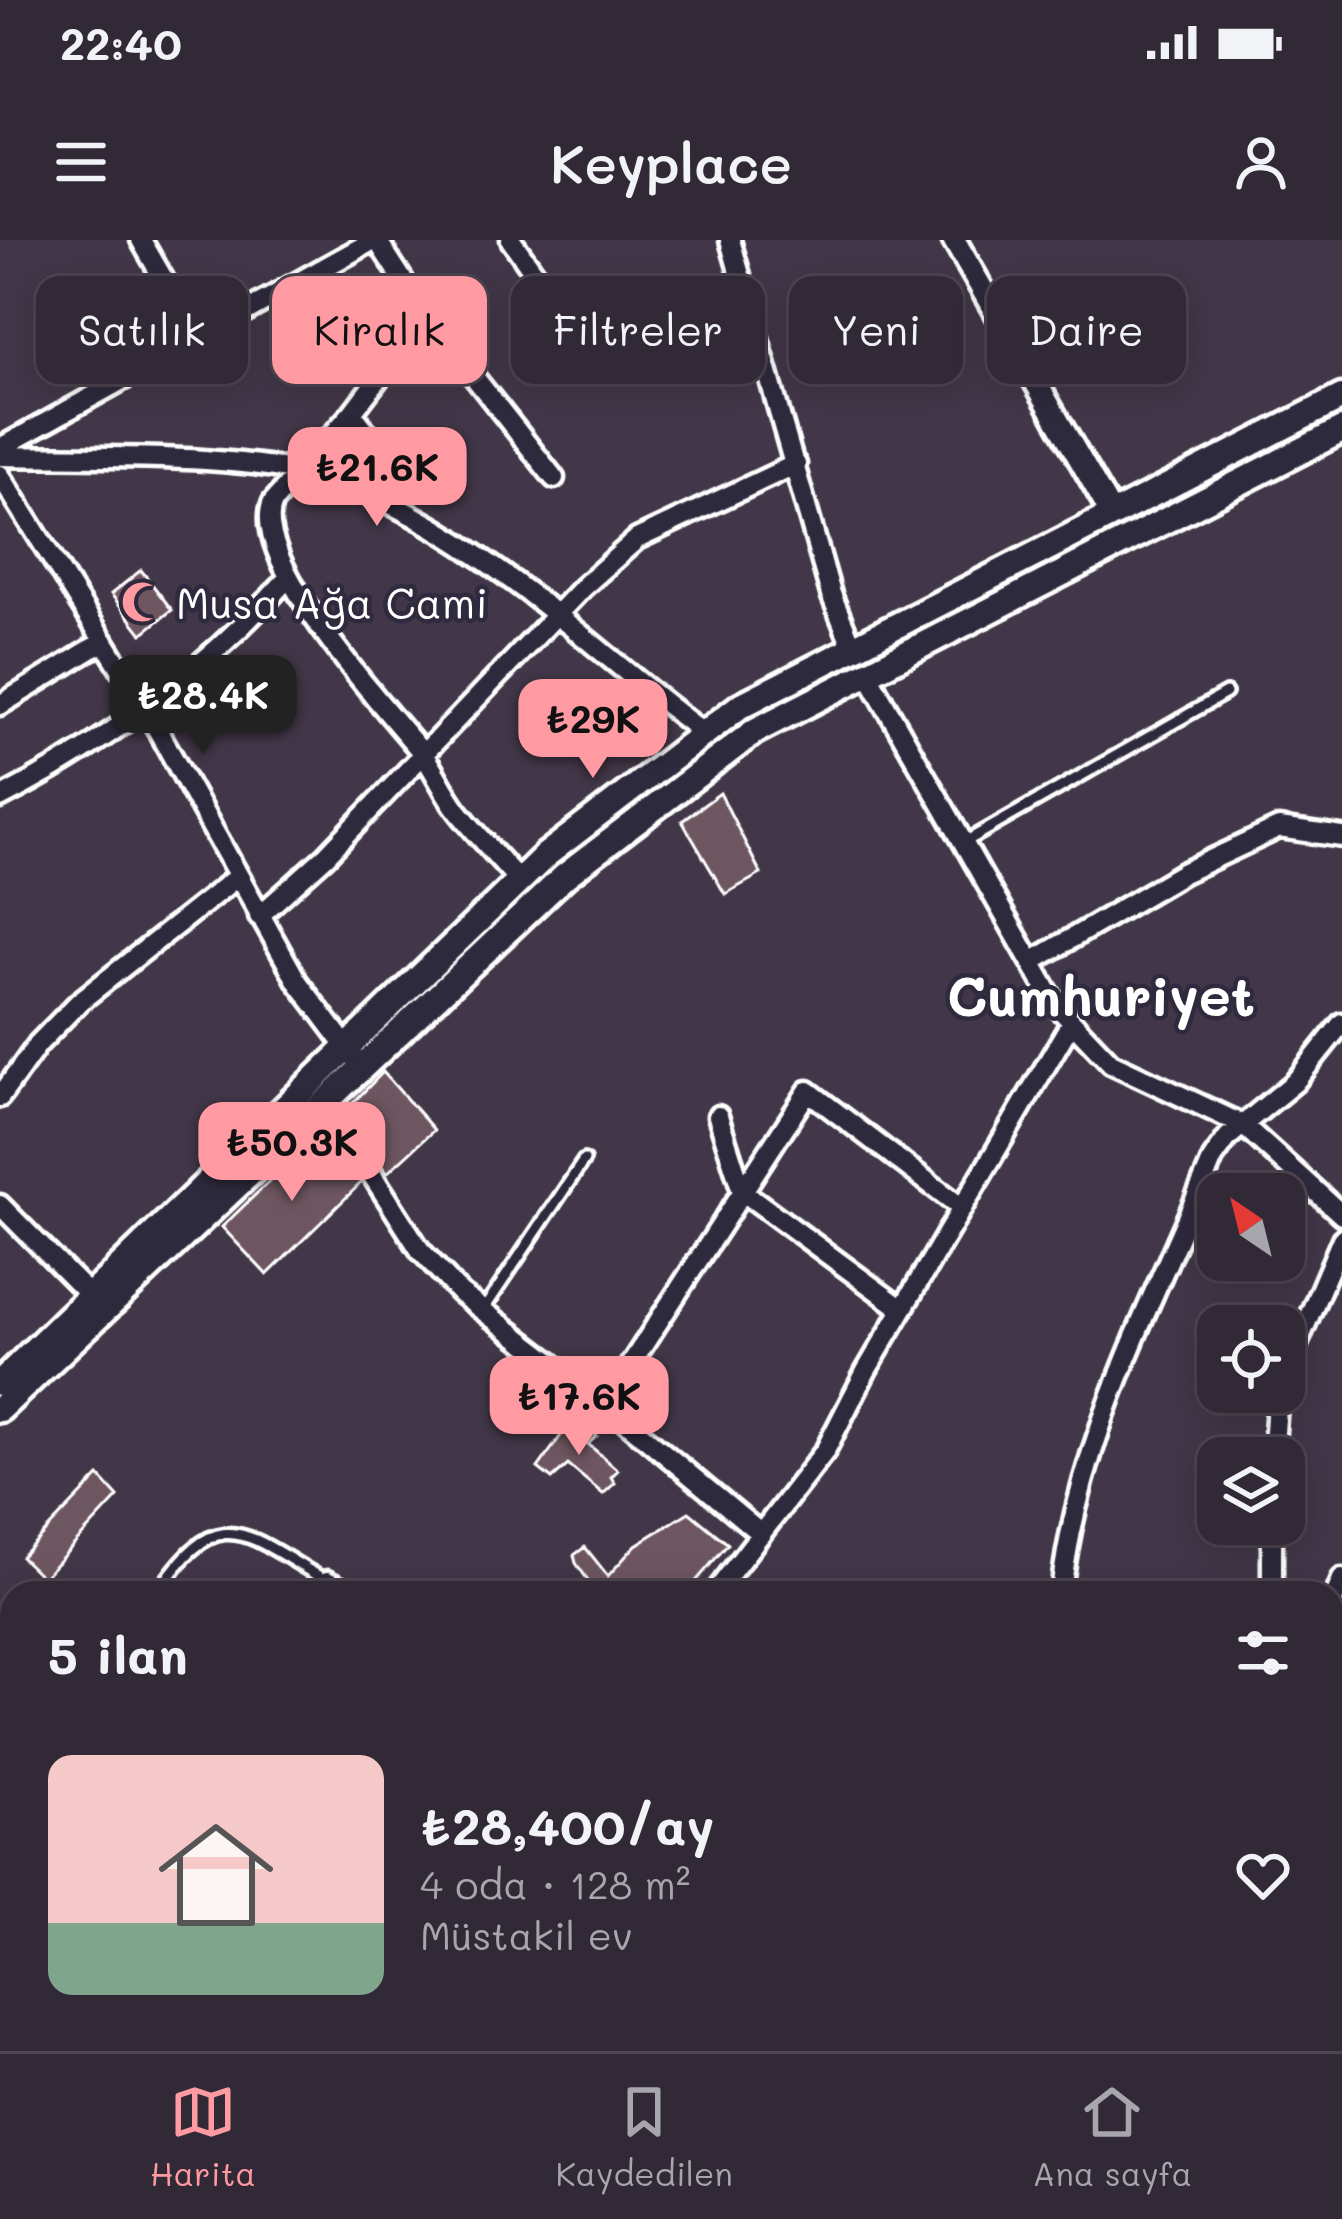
<!DOCTYPE html>
<html lang="tr">
<meta charset="utf-8">
<style>
:root{--surface:#322936;--page:#3d3542;--text:#f1f3f6;--muted:#a8a6ad;--line:#4d4551;--accent:#ff9aa2}
body{margin:0;font-family:Mali,sans-serif;background:var(--page);color:var(--text);height:100vh;display:flex;flex-direction:column;font-size:45px;white-space:nowrap}
*{box-sizing:border-box;margin:0}
p{font-size:39px;color:var(--muted)}
.icon{flex:none;width:66px;height:66px;fill:none;stroke:currentColor;stroke-width:2;stroke-linecap:round;stroke-linejoin:round}
.map{position:relative;flex:1;overflow:hidden}
.details{position:absolute;left:0px;top:1341px;width:1344px;height:471px;display:flex;flex-direction:column;background:var(--surface);border-radius:36px 36px 0 0;box-shadow:0 6px 30px #0003,0 0 0 3px var(--line)}
.details>*{flex:none}
.banner{position:absolute;left:36px;top:36px;width:1272px;height:108px;display:flex;gap:24px}
.needle{width:78px;rotate:325deg}
.tools{position:absolute;left:1197px;top:933px;display:grid;gap:24px}
.tools a{display:grid;place-items:center;width:108px;height:108px;border-radius:24px;background:var(--surface);box-shadow:0 6px 30px #0003,0 0 0 3px var(--line);font-size:60px}
.price{position:absolute;translate:-50% -102px;padding:0 27px;border-radius:24px;background:var(--accent);color:#111;font-size:39px;line-height:78px;filter:drop-shadow(0 3px 6px #0008)}
.price::after{content:'';position:absolute;left:50%;top:72px;width:36px;height:27px;margin-left:-18px;background:inherit;clip-path:polygon(0 0,100% 0,50% 100%)}
.price.current{background:#222;color:#fff}
ul{padding:0;list-style:none}
li{display:flex;align-items:center;gap:36px;height:300px;padding:0 48px}
li+li{border-top:3px solid var(--line)}
li span{display:grid;place-items:center;flex:none;width:336px;height:240px;border-radius:24px;color:#555}
li>.icon{margin-inline-start:auto}
span .icon{width:144px;height:144px;fill:#fffc;stroke-width:1}
li b{font-size:51px}
h2{display:flex;justify-content:space-between;align-items:center;height:144px;padding:0 48px;font-size:51px}
.tag{padding:0 42px;border-radius:24px;background:var(--surface);box-shadow:0 6px 30px #0003,0 0 0 3px var(--line);font-size:42px;line-height:108px}
.tag.current{background:var(--accent);color:#111}
.status{display:flex;justify-content:space-between;align-items:center;height:84px;padding:0 60px;background:var(--surface);direction:ltr}
.status svg{height:33px;fill:currentColor}
header{display:flex;justify-content:space-between;align-items:center;height:156px;padding:0 48px;background:var(--surface);font-size:54px;font-weight:600}
.dock{display:flex;justify-content:space-around;align-items:center;height:168px;border-top:3px solid var(--line);background:var(--surface);font-size:33px;color:var(--muted)}
.dock a{display:grid;justify-items:center;gap:6px}
.dock .current{color:var(--accent)}
.map>svg:first-child{display:block}
</style>
<div class="status"><b>22:40</b><svg viewBox="0 0 49 12"><path d="M0 12V9h3v3zM5 12V6h3v6zM10 12V3h3v9zM15 12V0h3v12zM26 1h20v11H26zM47 4h2v5h-2z"/></svg></div>
<header><svg class="icon" aria-label="menu" viewBox="0 0 24 24"><path d="M4 6h16M4 12h16M4 18h16"/></svg>Keyplace<svg class="icon" aria-label="person" viewBox="0 0 24 24"><circle cx="12" cy="8" r="4"/><path d="M4 21q1-7 8-7t8 7"/></svg></header>
<div class="map">
<svg width="1342" height="1811" viewBox="0 0 1342 1811">
<rect width="100%" height="100%" fill="#423748"/>
<filter id="ink" filterUnits="userSpaceOnUse"><feTurbulence type="fractalNoise" baseFrequency=".00833" numOctaves="2"/><feDisplacementMap in="SourceGraphic" scale="24" xChannelSelector="R" yChannelSelector="G"/><feConvolveMatrix kernelMatrix="1 2 1 2 8 2 1 2 1" color-interpolation-filters="sRGB"/></filter>
<g filter="url(#ink)">
<path fill="#6e5660" stroke="#fff" stroke-width="3" d="M141 330 172 370 142 394 111 354Z
M720 553 761 634 725 654 682 581Z
M383 832 434 890 387 933 343 873Z
M320 892 361 943 267 1035 222 987Z
M572 1180 597 1196 588 1204 618 1230 611 1237 615 1243 603 1254 568 1225 552 1239 538 1228Z
M99 1236 118 1257 43 1338 21 1317Z
M689 1272 728 1304 686 1353H597L576 1323 574 1315 585 1307 608 1336 636 1305Z"/>
<g fill="none" stroke-linecap="round" stroke-linejoin="round">
<g stroke="#fff" stroke-width="18">
<path id="service" d="M965 602 1226 453
M482 1072 584 920
M157 1353C221 1258 244 1294 327 1341"/>
</g>
<g stroke="#fff" stroke-width="27">
<path id="minor" d="M141 0 198 99
M377 0 426 76 554 238
M511 0 557 65
M730 0 831 354 853 408
M426 76 352 173 273 262C247 317 383 466 419 509 434 528 443 552 458 571 477 595 499 618 519 641
M352 173 371 198 366 254
M0 208 374 0
M0 216C94 218 251 212 336 241 476 290 588 407 704 493
M0 235 146 469 297 741 354 817
M867 433 1055 764 1111 823 1243 885 1342 975
M0 465 104 401
M0 558C111 501 205 430 289 337
M259 676 326 616 583 347 637 299 796 224
M1033 721 1183 633 1279 588 1342 597
M0 857 38 804 79 762 237 637
M322 869 360 916 420 1010 460 1053 605 1164 761 1294
M718 876 742 951 902 1069
M0 965 98 1064
M1284 1135 1342 999
M605 1164 808 851 962 968
M1273 1218 1278 1152
M321 1353 327 1341 351 1353
M715 1353 825 1211 866 1131 1071 783
M1061 1353C1078 1198 1154 1060 1213 918L1228 897 1295 842 1342 783
M1272 1353V1284
M1332 1364 1342 1339
M1332 1504 1342 1505
M0 1585 12 1591
M1332 1692 1342 1691
M1332 1715 1342 1718
M228 1800 246 1811
M392 1800 412 1811
M835 1800 856 1811
M471 1811 476 1800
M579 1811 585 1800
M807 1811 813 1800
M1054 1811 1060 1800"/>
</g>
<g stroke="#fff" stroke-width="30">
<path id="tertiary" d="M954 0 1112 275
M0 1763 12 1770
M0 1796 27 1811
M65 1800 84 1811"/>
</g>
<g stroke="#fff" stroke-width="33">
<path id="secondary" d="M0 1143 546 615 740 466 1342 157
M0 1169 565 636 755 491 1342 190"/>
</g>
<use href="#service" stroke="#2f2a3d" stroke-width="9"/>
<use href="#minor" stroke="#2f2a3d" stroke-width="18"/>
<use href="#tertiary" stroke="#2f2a3d" stroke-width="21"/>
<use href="#secondary" stroke="#2f2a3d" stroke-width="24"/>
</g>
</g>
<defs>
<g id="mosque-bare" transform="scale(3.24)"><path d="M3.5-4.9A6 6 0 1 0 3.5 4.9A5 5 0 1 1 3.5-4.9Z" fill="#ff9aa2" stroke="#2f2a3d" stroke-width="2.5" paint-order="stroke"/></g>
</defs>
<g fill-rule="evenodd">
<use href="#mosque-bare" x="142" y="362"/>
</g>
<g text-anchor="middle" dominant-baseline="central" stroke-width="9" stroke-linejoin="round" paint-order="stroke">
<g font-size="42" fill="#fff" stroke="#2f2a3d" text-anchor="start">
<text x="176" y="362">Musa Ağa Cami</text>
</g>
<g font-size="54" font-weight="bold" fill="#fff" stroke="#2f2a3d">
<text x="1101" y="754">Cumhuriyet</text>
</g>
</g>
</svg>
<div class="tools">
<a><svg class="needle" viewBox="-14 -14 28 28"><path d="M0-13l5 13h-10z" fill="#e53935"/><path d="M0 13l5-13h-10z" fill="#a8a6ad"/></svg></a>
<a><svg class="icon" aria-label="locate" viewBox="0 0 24 24"><circle cx="12" cy="12" r="6"/><path d="M12 2v4M12 18v4M2 12h4M18 12h4"/></svg></a>
<a><svg class="icon" aria-label="layers" viewBox="0 0 24 24"><path d="M12 4l9 5-9 5-9-5zM3 14l9 5 9-5"/></svg></a>
</div>
<b class="price" style="left:377px;top:289px">₺21.6K</b>
<b class="price current" style="left:203px;top:517px">₺28.4K</b>
<b class="price" style="left:593px;top:541px">₺29K</b>
<b class="price" style="left:292px;top:964px">₺50.3K</b>
<b class="price" style="left:579px;top:1218px">₺17.6K</b>
<div class="banner">
<a class="tag">Satılık</a>
<a class="tag current">Kiralık</a>
<a class="tag">Filtreler</a>
<a class="tag">Yeni</a>
<a class="tag">Daire</a>
</div>
<section class="details">
<h2>5 ilan<svg class="icon" aria-label="filters" viewBox="0 0 24 24"><path d="M4 7h16M4 17h16"/><circle cx="9" cy="7" r="2"/><circle cx="15" cy="17" r="2"/></svg></h2>
<ul>
<li><span style="background:linear-gradient(#f6c9c9 70%,#7fa58c 0)"><svg class="icon" aria-label="home" viewBox="0 0 24 24"><path d="M3 11l9-7 9 7M6 9v11h12V9"/></svg></span><div><b>₺28,400/ay</b><p>4 oda · 128 m²</p><p>Müstakil ev</p></div><svg class="icon" aria-label="heart" viewBox="0 0 24 24"><path d="M12 20l-8-8c-3-5 5-10 8-4 3-6 11-1 8 4z"/></svg></li>
</ul>
</section>
</div>
<nav class="dock">
<a class="current"><svg class="icon" aria-label="map" viewBox="0 0 24 24"><path d="M3 6l6-2 6 2 6-2v14l-6 2-6-2-6 2zM9 4v14M15 6v14"/></svg>Harita</a>
<a><svg class="icon" aria-label="saved" viewBox="0 0 24 24"><path d="M7 4h10v16l-5-4-5 4z"/></svg>Kaydedilen</a>
<a><svg class="icon" aria-label="home" viewBox="0 0 24 24"><path d="M3 11l9-7 9 7M6 9v11h12V9"/></svg>Ana sayfa</a>
</nav>
